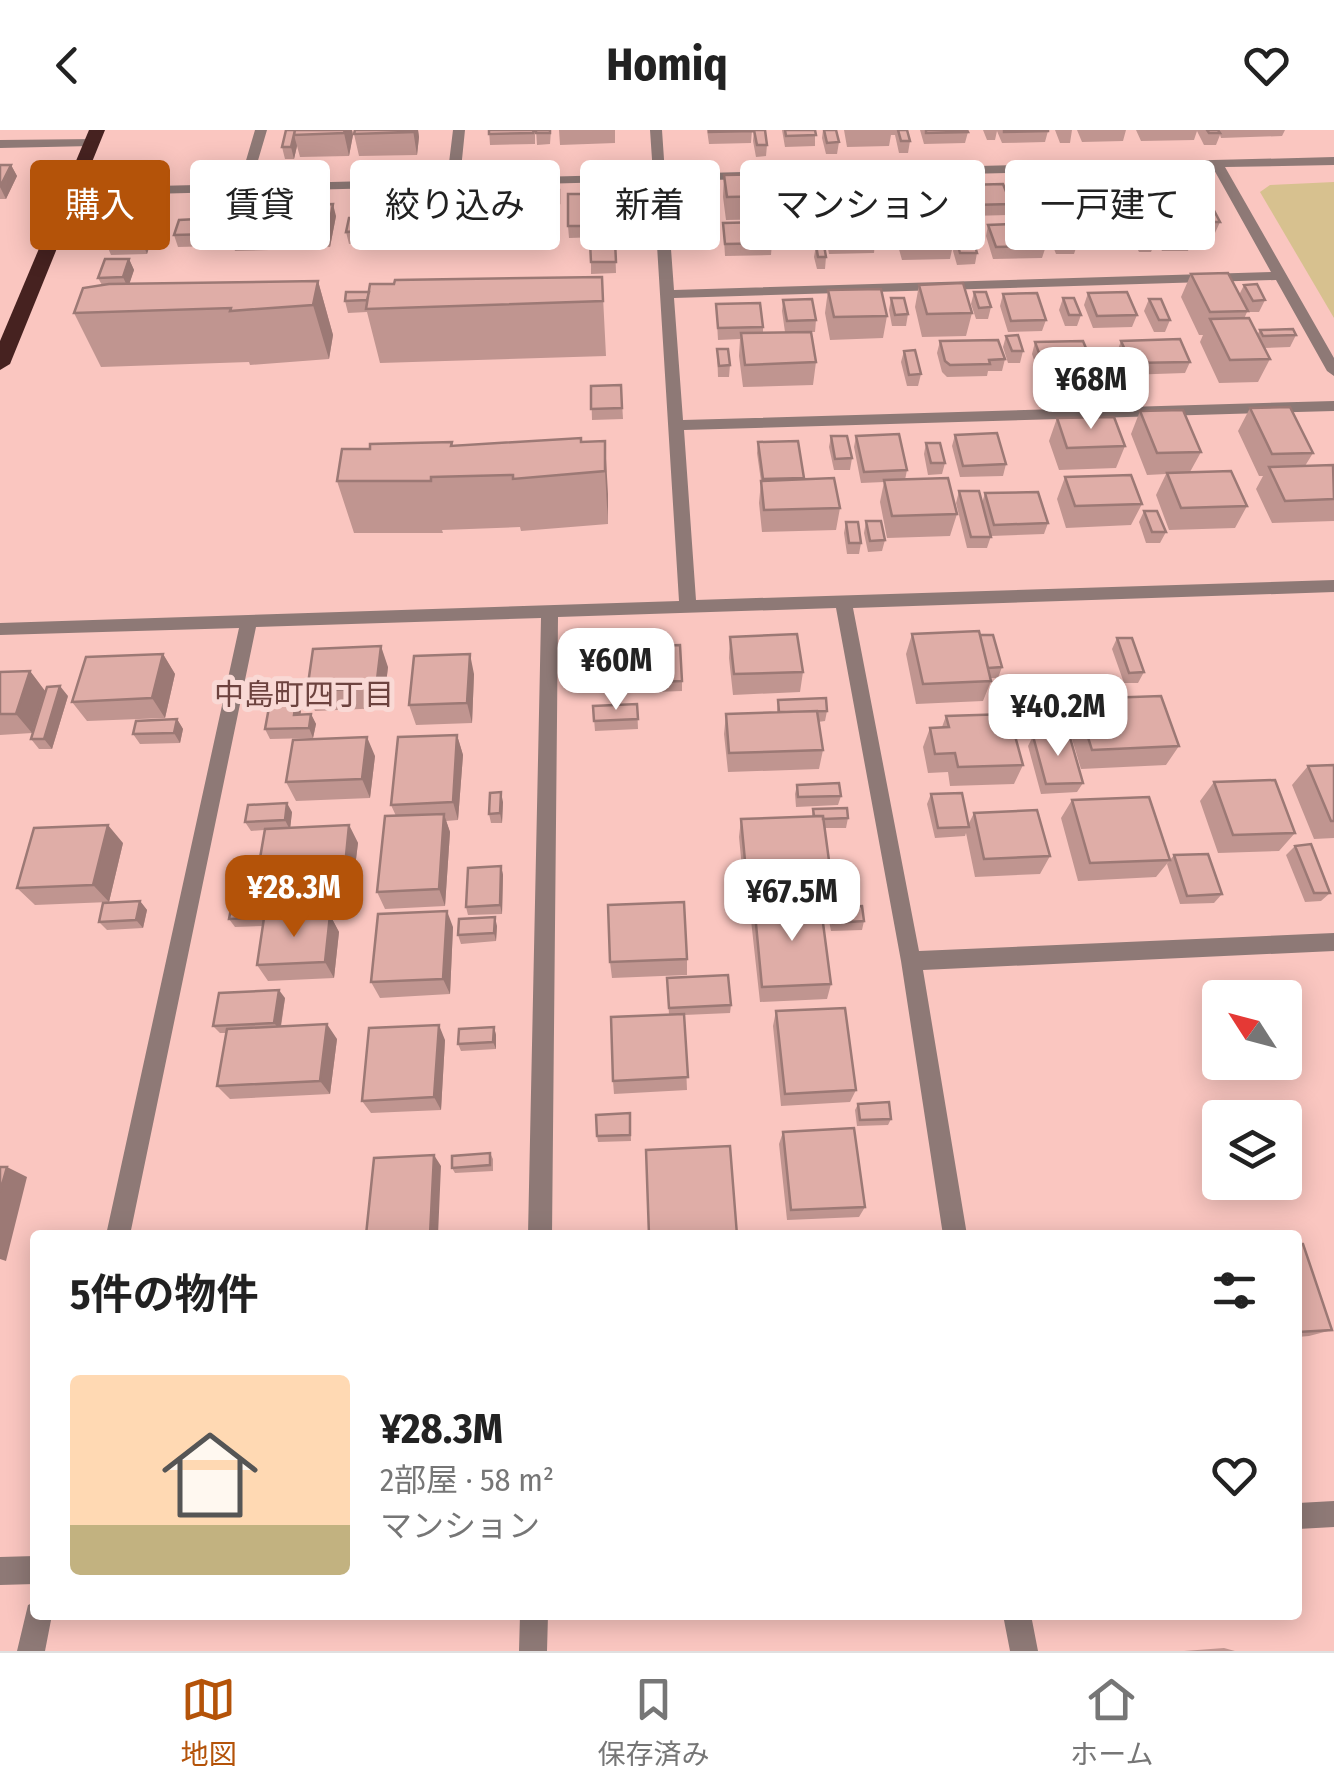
<!DOCTYPE html>
<html lang="ja">
<meta charset="utf-8">
<style>
:root{--surface:#fff;--page:#f2f2f2;--text:#222;--muted:#767676;--line:#e0e0e0;--accent:#b45309}
body{margin:0;font-family:"Fira Sans Condensed","Noto Sans JP",sans-serif;background:var(--page);color:var(--text);height:100vh;display:flex;flex-direction:column;font-size:38px;white-space:nowrap}
*{box-sizing:border-box;margin:0}
p{font-size:32px;color:var(--muted)}
.icon{flex:none;width:55px;height:55px;fill:none;stroke:currentColor;stroke-width:2;stroke-linecap:round;stroke-linejoin:round}
.map{position:relative;flex:1;overflow:hidden}
.drawer{position:absolute;left:30px;top:1100px;width:1272px;height:390px;display:flex;flex-direction:column;background:var(--surface);border-radius:10px;box-shadow:0 5px 25px #0003}
.drawer>*{flex:none}
.guide{position:absolute;left:30px;top:30px;width:1275px;height:90px;display:flex;gap:20px}
.needle{width:65px;rotate:306deg}
.fabs{position:absolute;left:1202px;top:850px;display:grid;gap:20px}
.fabs a{display:grid;place-items:center;width:100px;height:100px;border-radius:10px;background:var(--surface);box-shadow:0 5px 25px #0003;font-size:50px}
.price{position:absolute;translate:-50% -85px;padding:0 22px;border-radius:20px;background:#fff;color:#222;font-size:32px;line-height:65px;filter:drop-shadow(0 2px 5px #0008)}
.price::after{content:'';position:absolute;left:50%;top:60px;width:30px;height:22px;margin-left:-15px;background:inherit;clip-path:polygon(0 0,100% 0,50% 100%)}
.price.on{background:var(--accent);color:#fff}
ul{padding:0;list-style:none}
li{display:flex;align-items:center;gap:30px;height:250px;padding:0 40px}
li+li{border-top:2px solid var(--line)}
li span{display:grid;place-items:center;flex:none;width:280px;height:200px;border-radius:10px;color:#555}
li>.icon{margin-inline-start:auto}
span .icon{width:120px;height:120px;fill:#fffc;stroke-width:1}
li b{font-size:42px}
h2{display:flex;justify-content:space-between;align-items:center;height:120px;padding:0 40px;font-size:42px}
.tag{padding:0 35px;border-radius:10px;background:var(--surface);box-shadow:0 5px 25px #0003;font-size:35px;line-height:90px}
.tag.on{background:var(--accent);color:#fff}
header{display:flex;justify-content:space-between;align-items:center;height:130px;padding:0 40px;background:var(--surface);font-size:45px;font-weight:700}
.tabs{display:flex;justify-content:space-around;align-items:center;height:140px;border-top:2px solid var(--line);background:var(--surface);font-size:28px;color:var(--muted)}
.tabs a{display:grid;justify-items:center;gap:5px}
.tabs .on{color:var(--accent)}
.map>svg:first-child{display:block}
</style>
<header><svg class="icon" aria-label="back" viewBox="0 0 24 24"><path d="M15 5l-7 7 7 7"/></svg>Homiq<svg class="icon" aria-label="heart" viewBox="0 0 24 24"><path d="M12 20l-8-8c-3-5 5-10 8-4 3-6 11-1 8 4z"/></svg></header>
<div class="map">
<svg width="1334" height="1521" viewBox="0 0 1334 1521">
<rect width="100%" height="100%" fill="#fac6c0"/>
<path fill="#d7c18f" d="M1334 52V188L1260 62 1270 55Z"/>
<g fill="none" stroke-linecap="round" stroke-linejoin="round">
<path fill="#8e7976" fill-rule="evenodd" d="M255 0H267L251 54 447 49 453 0H465L460 49 653 44 650 0H662L665 44 1334 27V35L1225 37 1334 228V246L1327 241 1276 150 674 168 683 290 1334 271V281L684 300 696 470 1334 450V462L853 478 919 821 1334 803V821L923 840 967 1105H943L901 831 836 478 558 487 552 1105H528L541 488 256 497 130 1105H106L239 498 0 505V493L679 471 653 51 71 66 65 62 71 58 239 54ZM1213 38 1271 142 674 160 666 51Z
M96 9 98 12 92 16 0 18V10Z
M1334 1371V1397L1298 1399V1373Z
M35 1426V1454L0 1455V1427Z
M35 1472V1485H52L45 1521H17L28 1475Z
M520 1485H548L547 1521H519Z
M1003 1485H1031L1038 1521H1010Z"/>
<path fill="#462220" fill-rule="evenodd" d="M89 0H105L10 234 0 240V211Z"/>
</g>
<path fill="#c09590" d="M286 0H352L353 5 349 26 300 27 297 16 294 29H285L282 17Z
M355 0H418L419 7 417 25 359 26 354 4Z
M489 0H535V14L490 15Z
M536 0H551L550 14 537 15Z
M559 0H615V13L560 15Z
M707 0H752L751 13 709 14Z
M754 0 767 15 766 26 756 27 753 11Z
M782 0H815V16L785 17Z
M823 0H836L839 12 837 24H826L822 8Z
M844 0H907L910 11 908 23H899L895 5H891L889 16 847 17Z
M920 0H967L968 2 965 13 924 14Z
M983 0H1048V1L1045 12 1002 13 997 1 995 10H987Z
M1055 0H1072L1070 13H1060Z
M1077 0H1126L1123 11 1082 12Z
M1136 0H1285L1282 6 1221 8 1220 5 1216 15H1204L1197 1 1194 10 1141 11Z
M0 35H11L17 46 6 69H0Z
M810 43 870 63 867 86 812 87 808 65Z
M724 45 783 57 801 72 800 84H785L784 76 783 89 726 90 723 67Z
M1111 46 1131 65 1127 77H1115L1107 58Z
M1140 47 1220 92 1210 114 1190 115 1188 121H1162L1156 109 1158 103 1154 95 1157 87H1150L1136 58Z
M934 50 955 60 952 71 935 72 932 61Z
M1039 50 1094 71 1090 83 1045 84 1036 62Z
M894 52 937 79 936 81 955 106 950 129 902 130 895 105 898 87 892 64Z
M1019 52 1035 66 1032 77 1021 78 1016 64Z
M540 54 542 76 541 108 504 109 501 86Z
M966 55 1011 74 1008 85 970 86 963 66Z
M490 63 491 75 490 88 479 89 477 77Z
M598 64 600 107 569 108 568 96Z
M613 68H623L624 92H614Z
M560 72V85H550L549 74Z
M155 75 159 86 147 124 111 125 106 113 127 94Z
M430 75 429 87H417L415 76Z
M473 75 470 106 439 107 437 96Z
M273 77 277 89 269 120 235 121 231 110Z
M234 79 230 94H221L217 82Z
M407 84 403 115 370 116 367 105Z
M336 86 330 117 300 118 297 107Z
M1074 87 1135 103 1137 97 1156 110 1151 122H1139L1134 112 1132 118 1078 119 1077 115 1074 124H1056L1047 101 1050 89 1071 96Z
M216 88 220 100 216 116 178 117 174 105Z
M361 88 363 99 361 113 349 114 346 102Z
M826 92 875 112 874 123 829 124 825 103Z
M723 93 772 113 771 125 725 126Z
M988 95 1046 116 1042 128 993 129 986 106Z
M956 109 977 123 975 134 957 135 953 121Z
M615 111 616 143 591 144V132Z
M816 115 826 127 825 139H817L814 127Z
M129 129 134 140 129 154 318 151 333 205 329 229 250 235 249 232 101 237 74 183 102 155 98 148Z
M1191 144 1239 165 1244 155 1265 170 1259 182H1247L1244 189 1257 205 1260 200 1296 205 1290 217 1264 218 1270 229 1258 252 1219 253 1200 212 1203 205H1199L1181 167Z
M602 147 606 226 380 233 367 182 348 183 345 171Z
M919 155 972 183 966 206 922 207 915 177Z
M828 160 887 186 883 208 830 210 825 183Z
M974 162 991 177 988 189H976L971 174Z
M1088 163 1137 185 1132 197 1093 198 1084 175Z
M1003 164 1046 190 1042 201 1008 202 1000 176Z
M891 168 908 184 906 196H892L889 180Z
M1063 168 1081 185 1077 196H1065L1059 180Z
M1149 169 1170 190 1165 202H1154L1144 181Z
M783 170 816 190 815 202H811L816 232 813 255 743 257 739 226 740 209 718 210 716 174 763 197V203L785 202 782 181Z
M1006 206 1023 221 1020 233H1008L1003 217Z
M940 211 1005 229 1002 241H988L987 246 947 247 942 242 937 223Z
M1121 211 1190 232 1185 243 1126 245 1117 222Z
M1035 212 1093 235 1088 247 1040 248 1032 224Z
M717 219 730 235 729 247H718Z
M904 221 921 244 918 256H907L901 232Z
M1107 232 1124 248 1120 259 1109 260 1103 244Z
M621 255 623 289 592 290 591 256Z
M1250 278 1313 323 1305 336 1334 337V391L1272 393 1256 359 1263 346H1259L1238 301Z
M1140 281 1201 322 1190 342 1247 376 1235 398 1169 400 1156 365 1166 344 1147 345 1131 304Z
M1057 288 1125 316 1116 338 1059 340 1049 311Z
M955 305 1006 334 1003 346 960 347 952 316Z
M831 306 852 328 850 340H834L829 317Z
M856 306 907 340 905 350 957 384 950 406 887 408 880 372 884 352 861 353 854 317Z
M605 311 608 394 521 401 520 397 442 400 443 403H354L337 351 452 315Z
M798 311 803 349 840 378 836 400 762 402 759 373 761 351 757 323 758 312Z
M926 313 945 333 942 344 928 345 924 324Z
M1065 347 1142 374 1131 395 1066 398 1057 369Z
M959 361 982 373 985 363 1048 393 1044 404 991 406 987 418H967L956 373Z
M1144 381 1166 402 1160 413H1146L1139 392Z
M866 391 885 410 882 421 868 422 864 403Z
M846 392 861 413 859 424H847L844 403Z
M912 504 980 505 1002 537 998 548H990L991 551 983 571 916 574 906 524Z
M730 507 803 542 800 562 733 565 729 528Z
M1117 508 1144 542 1138 553H1124L1112 519Z
M625 517 682 551V561L627 563Z
M163 524 175 544 165 588 87 591 72 572Z
M388 537 383 578 315 581 307 561Z
M30 541 45 561 32 603 0 605V542Z
M474 544 472 593 416 595 409 575Z
M68 566 52 619H39L31 609Z
M1076 569 1179 616 1166 635 1081 639 1066 589Z
M778 570 827 581 825 591 818 592 823 620 819 639 728 642 724 604 726 584 777 582Z
M637 574 638 599 595 601 593 576Z
M301 581 300 584H311L316 594 313 608 270 609 265 599Z
M946 586 1023 635 1014 654 950 656 948 642 928 643 923 617 930 598 942 597Z
M177 589 183 599 180 613 140 614 133 604Z
M457 605 463 625 458 690 446 691 450 702 445 776 385 779 377 762 396 686 391 675Z
M1033 606 1083 653 1077 662 1041 664 1028 616Z
M375 626 370 668 296 671 286 652Z
M1334 635V708L1314 709 1292 655 1308 636Z
M1214 652 1295 703 1279 721 1218 723 1200 671Z
M797 655 841 666 838 675 796 677 795 664Z
M931 664 968 695 974 683 1050 726 1040 744 975 747 966 703 965 706 935 708 927 674Z
M1072 670 1170 730 1156 747 1078 751 1061 688Z
M503 672 502 693H491L489 684Z
M813 679 848 688 846 698H824L830 738 826 755 744 759 739 707 741 689 812 686Z
M292 682 290 698 349 695 358 713 353 753 269 757 258 740 264 700 251 701 245 692Z
M123 713 109 772 35 775 17 758Z
M1295 716 1330 763 1321 771 1305 772 1286 725Z
M1174 725 1222 764 1214 773 1180 774 1167 734Z
M501 736 503 745 502 784 468 785 466 777Z
M140 771 147 780 143 798 107 800 99 792Z
M754 773 831 854 827 869 760 872 751 790Z
M317 775 316 786 330 785 339 802 334 848 268 851 257 835 263 796 235 797 229 789Z
M831 778 864 791 862 800 831 801 828 786Z
M497 796 496 811 461 814 458 805Z
M453 797 450 864 380 868 371 852Z
M687 829V845L612 848 610 832Z
M667 848 731 875 730 883 684 885 687 960 614 964 613 951 669 885Z
M285 868 281 897 337 909 330 964 230 969 217 956 226 903H220L213 896Z
M776 881 856 960 850 972 781 976 773 896Z
M494 897 496 905V919L461 921 458 914Z
M445 910 441 980 371 983 362 971Z
M858 974 891 989 888 995 857 996 855 980Z
M630 983 631 1011 598 1012 597 1006Z
M783 1002 865 1077 859 1087 787 1090 779 1014Z
M490 1023 493 1029V1041L455 1043 452 1038Z
M1298 1114 1332 1200 1309 1206 1298 1207Z
M1224 1518 1235 1521H1184Z"/>
<path fill="#9c7975" d="M345 0H352L353 5 349 26 344 3Z
M413 0H418L419 7 417 25Z
M294 5 297 16 294 29 291 17Z
M11 35 17 46 6 69 0 57Z
M540 54 542 76 541 108 539 85Z
M471 64 473 75 470 106 469 95Z
M230 67 234 79 230 94 226 82Z
M405 72 407 84 403 115 400 104Z
M333 74 336 86 330 117 327 106Z
M155 75 159 86 147 124 142 112Z
M273 77 277 89 269 120 265 109Z
M216 88 220 100 216 116 211 104Z
M361 88 363 99 361 113 358 101Z
M129 129 134 140 128 158 123 147Z
M318 151 333 205 329 229 313 175Z
M605 311 608 364V394L605 341Z
M381 516 388 537 383 578 376 558Z
M163 524 175 544 165 588 152 568Z
M470 524 474 544 472 593 467 573Z
M30 541 45 561 32 603 16 584Z
M60 556 68 566 52 619 44 609Z
M296 571 301 581 299 595 294 585Z
M311 584 316 594 313 608 309 598Z
M177 589 183 599 180 613 174 603Z
M457 605 463 625 458 690 453 672Z
M367 607 375 626 370 668 362 649Z
M501 662 503 672 502 693 500 683Z
M287 673 292 682 290 700 285 690Z
M444 684 450 702 445 776 439 759Z
M108 695 123 713 109 772 93 755Z
M349 695 358 713 353 753 345 736Z
M501 736 503 745 502 784 500 775Z
M312 766 317 775 315 794 310 786Z
M140 771 147 780 143 798 136 790Z
M447 781 453 797 450 864 443 849Z
M330 785 339 802 334 848 325 832Z
M495 787 497 796 496 811 494 803Z
M279 860 285 868 280 900 274 893Z
M327 894 337 909 330 964 320 951Z
M439 895 445 910 441 980 434 967Z
M494 897 496 905V919L493 912Z
M434 1025 441 1036 438 1105H430Z
M7 1037 27 1047 6 1131 0 1129V1062Z"/>
<path fill="#dfada7" stroke="#9c7975" stroke-width="2.5" d="M286 0H295L291 17H282Z
M295 0H345L344 3 294 5Z
M355 0H413V2L354 4Z
M489 0H534L533 3 489 4Z
M536 0H550V3H536Z
M709 0H752V1L709 2Z
M754 0H765L767 15H757Z
M785 0H815L816 5 786 6Z
M824 0H836L839 12 827 13Z
M898 0H907L910 11H901Z
M926 0H967L968 2 926 3Z
M1004 0H1048V1L1004 2Z
M1207 0H1218L1220 3H1209Z
M0 35H11L0 57Z
M865 42 870 63 814 65 810 43Z
M781 44 785 66 727 67 724 45Z
M1111 46H1122L1131 65 1119 66Z
M1172 46 1185 72H1163L1162 76H1154L1140 47Z
M951 49 955 60H937L934 50Z
M1084 49 1094 71 1048 72 1039 50Z
M929 51 937 79 901 80 894 52Z
M1019 52H1029L1035 66H1024Z
M540 54 539 85 501 86 502 55Z
M1003 54 1011 74 972 75 966 55Z
M798 55 801 72H786L783 56Z
M550 60H559V73L549 74Z
M490 63 488 77H477L478 64Z
M417 64H428L426 75 415 76Z
M440 64H471L469 95 437 96Z
M568 64H598L599 96H568Z
M230 67 226 82H217L221 68Z
M613 68H623V81H614Z
M1209 71 1220 92H1194L1197 98H1171L1165 86H1170L1163 72Z
M405 72 400 104 367 105 373 73Z
M333 74 327 106 297 107 304 75Z
M134 75H155L142 112 106 113 113 94H127Z
M273 77 265 109 231 110 240 78Z
M947 81 955 106 906 108 899 82Z
M1127 86 1136 106 1082 108 1074 87Z
M216 88 211 104 174 105 179 90Z
M349 88H361L358 101 346 102Z
M1050 89H1068L1078 112 1059 113Z
M871 91 875 112 831 113 826 92Z
M769 92 772 113 725 114 723 93Z
M1038 93 1046 116 996 117 988 95Z
M1150 96 1156 110 1143 111 1137 97Z
M956 109H973L977 123H960Z
M615 111 616 132H591L590 112Z
M816 115H824L826 127H818Z
M105 129H129L123 147 98 148Z
M1228 143 1248 181 1210 182 1191 144Z
M602 147 603 171 366 179 370 154H394L395 150Z
M318 151 313 175 230 181 231 178 74 183 83 158 109 154Z
M963 153 972 183 927 184 919 155Z
M1257 154 1265 170 1253 171 1244 155Z
M881 159 887 186 834 187 828 160Z
M346 162H369L367 170 345 171Z
M974 162H986L991 177 979 178Z
M1127 162 1137 185 1097 186 1088 163Z
M1037 163 1046 190 1011 191 1003 164Z
M891 168H904L908 184 895 185Z
M1063 168H1074L1081 185H1069Z
M812 169 816 190 787 191 783 170Z
M1149 169H1161L1170 190H1159Z
M760 173 763 197 718 198 716 174Z
M1249 188 1270 229 1230 230 1210 189Z
M1293 199 1296 205 1263 206 1260 200Z
M811 202 816 232 745 235 741 203Z
M1018 205 1023 221H1012L1006 206Z
M1180 209 1190 232 1131 233 1121 211Z
M998 210 1005 229 989 230 990 234 950 235 945 231 940 211Z
M1083 211 1093 235 1044 237 1035 212Z
M717 219H728L730 235 719 236Z
M915 220 921 244 909 245 904 221Z
M1107 232H1118L1124 248H1114Z
M621 255 622 278 591 279V256Z
M1290 277 1313 323 1272 324 1250 278Z
M1183 280 1201 322 1157 323 1140 281Z
M1114 287 1125 316 1067 318 1057 288Z
M997 303 1006 334 963 336 955 305Z
M899 304 907 340 864 342 856 306Z
M831 306H847L852 328 835 329Z
M581 308V312L605 311V341L513 349V345L431 347V351H337L342 319H370V314L452 312 451 316Z
M798 311 804 348 763 349 758 312Z
M926 313H940L945 333H931Z
M1333 335 1334 369 1285 371 1269 337Z
M1231 341 1247 376 1181 378 1167 343Z
M1131 345 1142 374 1075 376 1065 347Z
M834 348 840 378 764 380 761 351Z
M948 348 957 384 892 386 884 350Z
M959 361H979L991 407H971Z
M1038 362 1048 393 994 395 985 363Z
M1144 381H1157L1166 402H1152Z
M866 391H881L885 410 870 411Z
M846 392H858L861 413H849Z
M979 501 991 551 923 554 912 504Z
M797 504 803 542 734 544 730 507Z
M980 505H993L1002 537 988 538Z
M1117 508H1132L1144 542 1129 543Z
M680 515 682 551 626 553 625 517Z
M381 516 376 558 307 561 313 519Z
M163 524 152 568 72 572 86 527Z
M470 524 467 573 409 575 414 526Z
M30 541 16 584H0V542Z
M60 556 44 609H31L47 557Z
M1161 566 1179 616 1092 620 1076 569Z
M826 568 827 581 779 582 778 570Z
M296 571 294 585 311 584 309 598 265 599 270 572Z
M637 574 638 589 594 591 593 576Z
M817 581 823 620 729 623 726 584Z
M1009 584 1023 635 958 637 955 623 935 624 930 598 949 597 946 586Z
M177 589 174 603 133 604 136 591Z
M1069 604 1083 653 1046 654 1033 606Z
M457 605 453 672 391 675 398 607Z
M367 607 362 649 286 652 293 610Z
M1334 635V691H1331L1308 636Z
M1275 650 1295 703 1233 705 1214 652Z
M839 653 841 666 798 667 797 655Z
M501 662 500 683 489 684 490 663Z
M962 663 969 697 938 698 931 664Z
M1149 667 1170 730 1090 733 1072 670Z
M287 673 285 690 245 692 248 675Z
M847 678 848 688 823 689V686H814L813 679Z
M1037 680 1050 726 984 729 974 683Z
M444 684 439 759 377 762 385 686Z
M823 686 830 738 746 741 741 689Z
M108 695 93 755 17 758 34 698Z
M349 695 345 736 258 740 265 699Z
M1311 714 1330 763H1314L1295 716Z
M1208 724 1222 764 1187 766 1174 725Z
M501 736 500 775 466 777 468 738Z
M312 766 310 786 229 789 233 769Z
M820 770 831 854 762 857 754 773Z
M140 771 136 790 99 792 103 773Z
M684 772 687 829 610 832 608 775Z
M862 776 864 791 833 793 831 778Z
M447 781 443 849 371 852 378 784Z
M330 785 325 832 257 835 264 788Z
M495 787 494 803 458 805 459 789Z
M728 845 731 875 669 878 667 848Z
M279 860 274 893 213 896 219 863Z
M845 878 856 960 785 964 776 881Z
M684 884 688 947 613 951 611 887Z
M327 894 320 951 217 956 227 899Z
M439 895 434 967 362 971 369 898Z
M494 897 493 912 458 914 459 899Z
M889 972 891 989 860 990 858 974Z
M630 983V1005L597 1006 596 985Z
M854 998 865 1077 791 1080 783 1002Z
M730 1016 737 1105H649L646 1020Z
M490 1023V1035L452 1038V1026Z
M434 1025 430 1105H366L374 1028Z
M0 1037H7L0 1062Z
M1298 1114H1303L1332 1200 1298 1202Z"/>
<g text-anchor="middle" dominant-baseline="central" stroke-width="10" stroke-linejoin="round" paint-order="stroke">
<g font-size="30" fill="#6d433f" stroke="#f9d9d5">
<text x="304" y="565">中島町四丁目</text>
</g>
</g>
</svg>
<div class="fabs">
<a><svg class="needle" viewBox="-14 -14 28 28"><path d="M0-13l5 13h-10z" fill="#e53935"/><path d="M0 13l5-13h-10z" fill="#767676"/></svg></a>
<a><svg class="icon" aria-label="layers" viewBox="0 0 24 24"><path d="M12 4l9 5-9 5-9-5zM3 14l9 5 9-5"/></svg></a>
</div>
<b class="price" style="left:1091px;top:302px">¥68M</b>
<b class="price" style="left:616px;top:583px">¥60M</b>
<b class="price" style="left:1058px;top:629px">¥40.2M</b>
<b class="price on" style="left:294px;top:810px">¥28.3M</b>
<b class="price" style="left:792px;top:814px">¥67.5M</b>
<div class="guide">
<a class="tag on">購入</a>
<a class="tag">賃貸</a>
<a class="tag">絞り込み</a>
<a class="tag">新着</a>
<a class="tag">マンション</a>
<a class="tag">一戸建て</a>
</div>
<section class="drawer">
<h2>5件の物件<svg class="icon" aria-label="filters" viewBox="0 0 24 24"><path d="M4 7h16M4 17h16"/><circle cx="9" cy="7" r="2"/><circle cx="15" cy="17" r="2"/></svg></h2>
<ul>
<li><span style="background:linear-gradient(#ffd9b3 75%,#c2b280 0)"><svg class="icon" aria-label="home" viewBox="0 0 24 24"><path d="M3 11l9-7 9 7M6 9v11h12V9"/></svg></span><div><b>¥28.3M</b><p>2部屋 · 58 m²</p><p>マンション</p></div><svg class="icon" aria-label="heart" viewBox="0 0 24 24"><path d="M12 20l-8-8c-3-5 5-10 8-4 3-6 11-1 8 4z"/></svg></li>
</ul>
</section>
</div>
<nav class="tabs">
<a class="on"><svg class="icon" aria-label="map" viewBox="0 0 24 24"><path d="M3 6l6-2 6 2 6-2v14l-6 2-6-2-6 2zM9 4v14M15 6v14"/></svg>地図</a>
<a><svg class="icon" aria-label="saved" viewBox="0 0 24 24"><path d="M7 4h10v16l-5-4-5 4z"/></svg>保存済み</a>
<a><svg class="icon" aria-label="home" viewBox="0 0 24 24"><path d="M3 11l9-7 9 7M6 9v11h12V9"/></svg>ホーム</a>
</nav>
